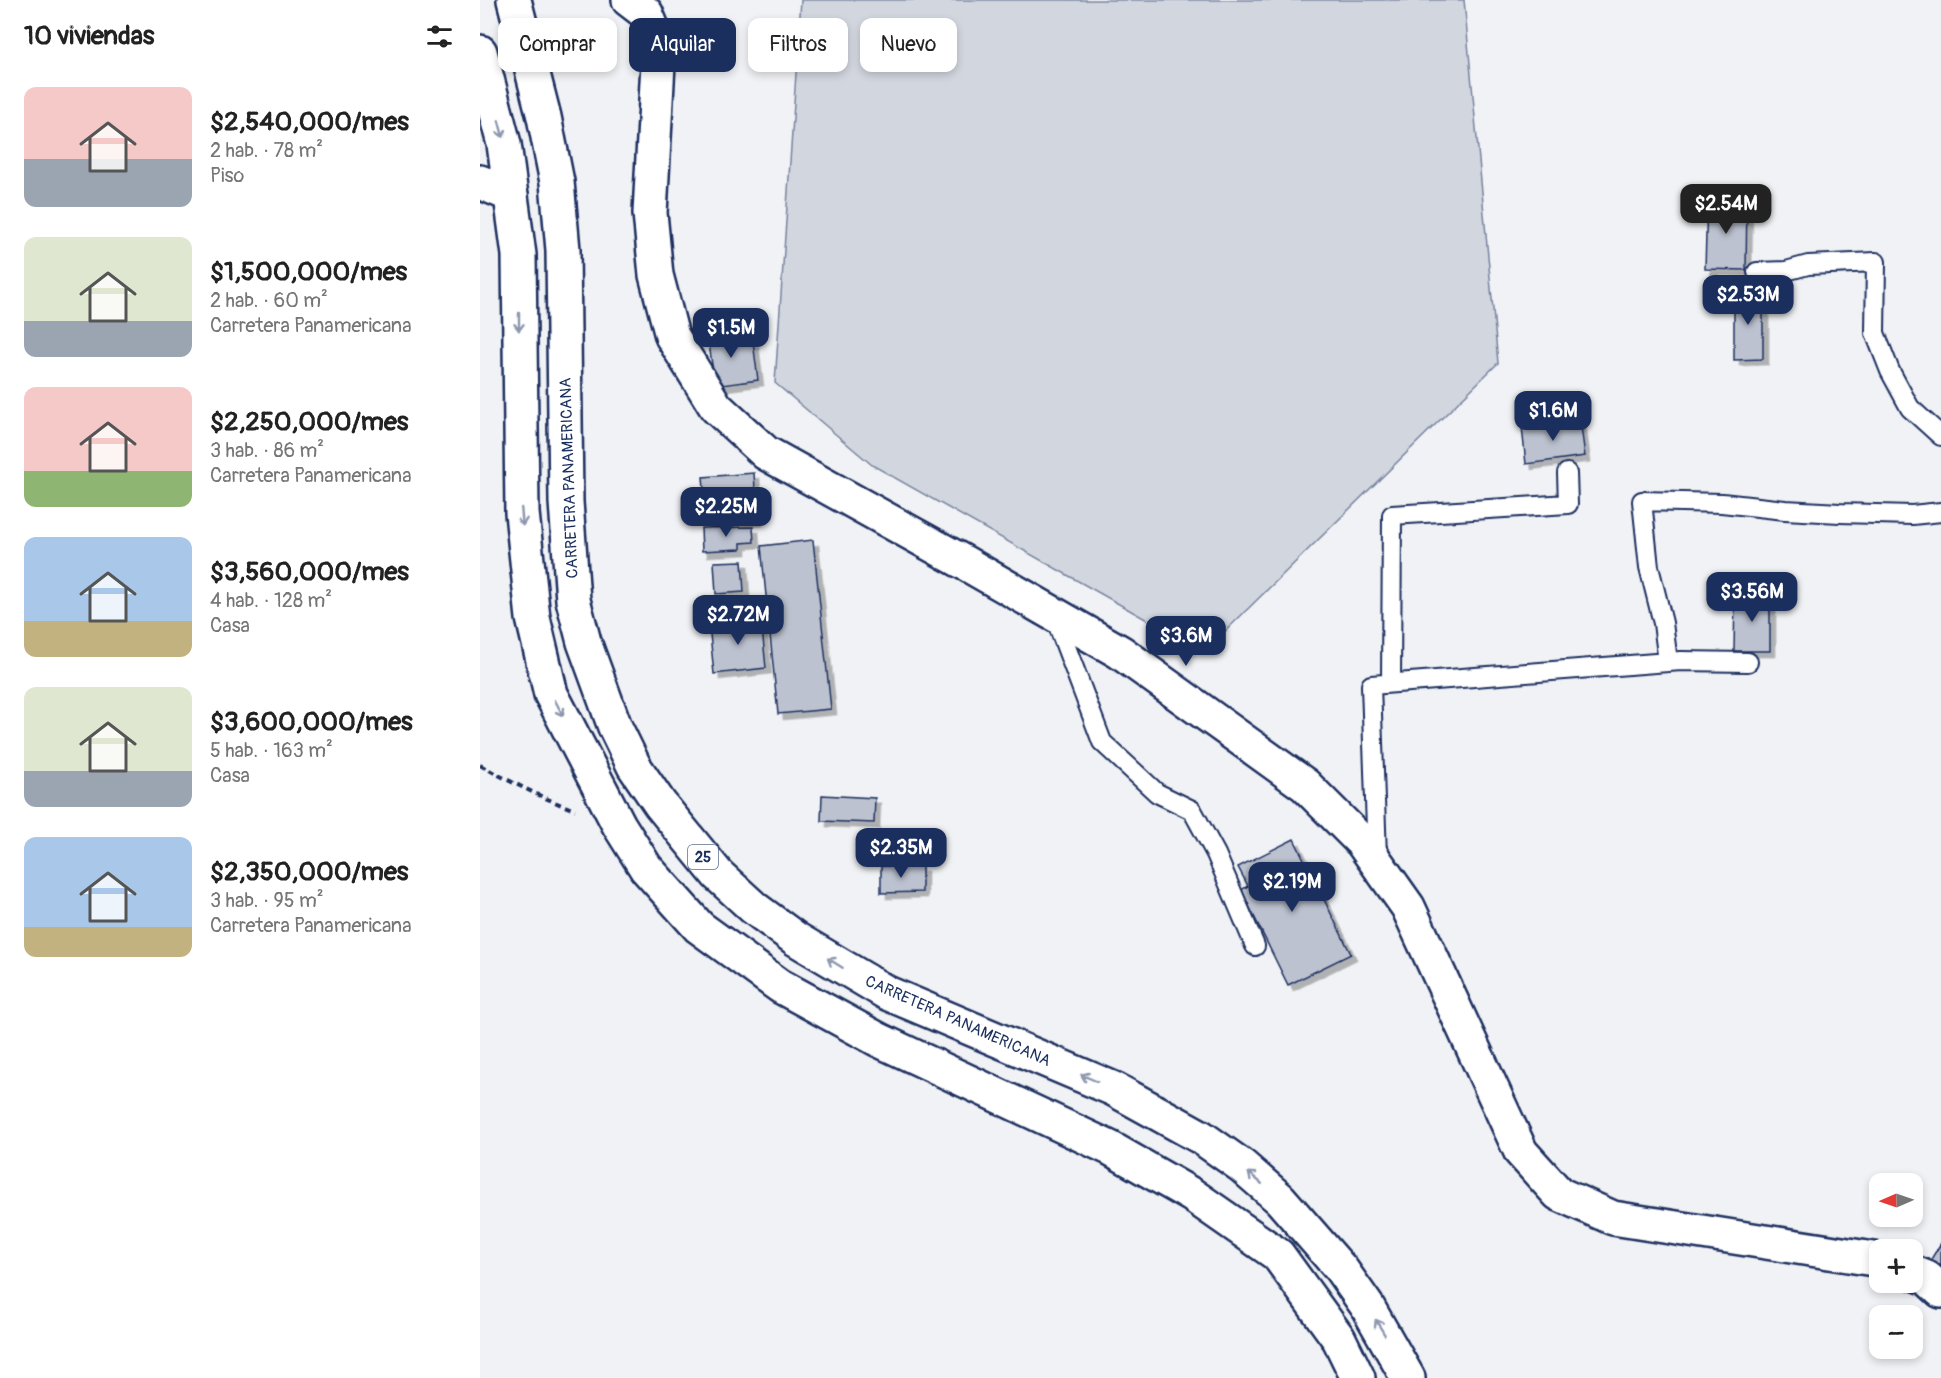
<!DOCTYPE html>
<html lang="es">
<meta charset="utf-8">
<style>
:root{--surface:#fff;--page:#f6f6f6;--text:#222;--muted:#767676;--accent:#1b2f5e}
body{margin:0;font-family:Pangolin,sans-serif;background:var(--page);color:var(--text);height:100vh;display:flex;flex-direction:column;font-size:22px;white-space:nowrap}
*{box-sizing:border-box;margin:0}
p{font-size:20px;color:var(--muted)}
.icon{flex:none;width:33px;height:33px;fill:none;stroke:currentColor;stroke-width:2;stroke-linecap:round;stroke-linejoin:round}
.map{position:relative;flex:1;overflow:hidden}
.panel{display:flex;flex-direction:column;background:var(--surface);width:480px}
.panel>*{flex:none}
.guide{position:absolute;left:18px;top:18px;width:570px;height:54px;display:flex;gap:12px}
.needle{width:39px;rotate:268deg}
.buttons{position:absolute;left:1389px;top:1173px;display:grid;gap:12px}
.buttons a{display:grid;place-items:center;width:54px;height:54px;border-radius:12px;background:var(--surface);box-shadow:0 3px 9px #0003;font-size:30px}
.price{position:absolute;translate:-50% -51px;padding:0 14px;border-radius:12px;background:var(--accent);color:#fff;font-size:20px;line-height:39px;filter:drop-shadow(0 2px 3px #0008)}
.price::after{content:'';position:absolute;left:50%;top:36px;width:18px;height:14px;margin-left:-9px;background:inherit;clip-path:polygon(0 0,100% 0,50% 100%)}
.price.active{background:#222;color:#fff}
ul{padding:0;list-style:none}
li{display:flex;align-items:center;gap:18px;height:150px;padding:0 24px}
li span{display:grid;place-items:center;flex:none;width:168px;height:120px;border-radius:12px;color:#555}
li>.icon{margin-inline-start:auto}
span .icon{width:72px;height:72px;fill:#fffc;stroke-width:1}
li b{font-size:26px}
h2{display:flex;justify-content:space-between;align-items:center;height:72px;padding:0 24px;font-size:26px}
.tag{padding:0 21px;border-radius:12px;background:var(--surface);box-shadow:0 3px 9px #0003;font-size:21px;line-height:54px}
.tag.active{background:var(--accent);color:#fff}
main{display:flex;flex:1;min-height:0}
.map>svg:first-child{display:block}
</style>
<main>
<section class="panel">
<h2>10 viviendas<svg class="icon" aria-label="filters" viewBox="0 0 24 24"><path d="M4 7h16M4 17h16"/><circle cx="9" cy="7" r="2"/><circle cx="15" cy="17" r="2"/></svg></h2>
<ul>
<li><span style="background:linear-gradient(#f6c9c9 60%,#9aa5b1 0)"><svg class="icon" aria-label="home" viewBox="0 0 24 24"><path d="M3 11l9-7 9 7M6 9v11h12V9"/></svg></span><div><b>$2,540,000/mes</b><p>2 hab. · 78 m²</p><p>Piso</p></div></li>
<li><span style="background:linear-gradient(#dfe7d0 70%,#9aa5b1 0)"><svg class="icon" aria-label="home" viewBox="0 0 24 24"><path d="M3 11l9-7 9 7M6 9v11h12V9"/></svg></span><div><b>$1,500,000/mes</b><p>2 hab. · 60 m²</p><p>Carretera Panamericana</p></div></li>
<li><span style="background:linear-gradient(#f6c9c9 70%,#8fb573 0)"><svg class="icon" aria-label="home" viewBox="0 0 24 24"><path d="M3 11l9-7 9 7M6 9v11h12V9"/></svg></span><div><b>$2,250,000/mes</b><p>3 hab. · 86 m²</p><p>Carretera Panamericana</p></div></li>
<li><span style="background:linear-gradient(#a9c7e8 70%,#c2b280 0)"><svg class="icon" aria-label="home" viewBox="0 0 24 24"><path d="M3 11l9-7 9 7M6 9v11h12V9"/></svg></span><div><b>$3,560,000/mes</b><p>4 hab. · 128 m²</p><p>Casa</p></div></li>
<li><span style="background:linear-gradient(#dfe7d0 70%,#9aa5b1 0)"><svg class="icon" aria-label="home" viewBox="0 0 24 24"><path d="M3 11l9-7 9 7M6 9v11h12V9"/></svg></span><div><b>$3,600,000/mes</b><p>5 hab. · 163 m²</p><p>Casa</p></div></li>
<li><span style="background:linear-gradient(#a9c7e8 75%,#c2b280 0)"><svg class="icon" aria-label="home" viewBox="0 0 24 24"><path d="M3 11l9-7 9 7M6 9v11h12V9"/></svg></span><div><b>$2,350,000/mes</b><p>3 hab. · 95 m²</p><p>Carretera Panamericana</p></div></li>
</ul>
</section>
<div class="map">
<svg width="1461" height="1378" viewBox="0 0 1461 1378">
<defs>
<filter id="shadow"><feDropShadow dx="5.5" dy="5.5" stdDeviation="0" flood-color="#0004"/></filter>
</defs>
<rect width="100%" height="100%" fill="#f1f2f5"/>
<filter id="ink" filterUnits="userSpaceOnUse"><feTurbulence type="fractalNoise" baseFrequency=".0167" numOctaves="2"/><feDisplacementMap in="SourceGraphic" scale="12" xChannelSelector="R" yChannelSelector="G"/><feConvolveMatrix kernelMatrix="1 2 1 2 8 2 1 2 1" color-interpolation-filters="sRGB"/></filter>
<g filter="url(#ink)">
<path fill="#d2d6df" stroke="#76829e" stroke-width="1.5" d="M321 0H984L1018 363 724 652 392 465 295 383Z"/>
<path fill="#bcc2d0" stroke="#1b2f5e" stroke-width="1.5" filter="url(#shadow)" d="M1227 199 1267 200 1266 270 1225 269Z
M1283 292V359L1254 360V293Z
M244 326 247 345 273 341 278 380 235 386 227 329Z
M1100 419 1105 456 1046 464 1042 427Z
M274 473 277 520 227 524 223 477Z
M273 527 274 542 261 543V549L222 551 221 528Z
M333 540 351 709 298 714 281 546Z
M262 561 264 592 236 594 234 562Z
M1255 594 1290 595V651H1254Z
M281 618 286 668 234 674 229 624Z
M342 795 395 798 394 823 341 821Z
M814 839 871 954 808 985 761 890 768 886 758 867Z
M401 866H442V892L401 893Z
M1461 1243V1279L1445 1269Z"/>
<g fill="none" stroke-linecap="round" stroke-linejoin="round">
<g stroke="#1b2f5e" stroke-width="22">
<path id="lane" d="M1277 272 1306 271 1328 265 1396 262 1395 333 1410 371 1430 408 1461 436
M574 615 622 742 677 793 712 810 736 854 775 946
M1188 662 1183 623 1169 567 1162 501 1242 503 1305 510 1360 513 1432 515 1461 512
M911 683 912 515 1088 504 1087 473
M897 857 891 685 1201 661 1268 662"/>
</g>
<g stroke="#1b2f5e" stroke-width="38">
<path id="street" d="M149 0 166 13 179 45 170 213 176 275 192 336 236 407 286 453 485 563 640 652 825 785 882 842 928 907 1041 1152 1079 1194 1133 1218 1400 1260
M0 182 31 195
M1432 1272 1447 1278 1461 1291"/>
</g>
<g stroke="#1b2f5e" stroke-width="38">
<path id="highway" d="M34 0 64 117 77 182 83 250 86 502 93 600 104 642 135 727 154 766 180 804 238 875 274 908 316 939 407 993 634 1089 721 1137 762 1166 800 1199 861 1269 887 1306 928 1378
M0 52 24 144 39 255 42 513 53 618 71 694 139 825 166 868 219 927 300 986 399 1040 630 1148 712 1195 798 1255 859 1339 878 1378"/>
</g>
<path stroke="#1b2f5e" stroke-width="4" stroke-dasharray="6 4.5" stroke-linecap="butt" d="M0 765C31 782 62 798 95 810"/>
<use href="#lane" stroke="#fff" stroke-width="18"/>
<use href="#street" stroke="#fff" stroke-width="33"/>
<use href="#highway" stroke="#fff" stroke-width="33"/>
</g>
<defs><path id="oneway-shaft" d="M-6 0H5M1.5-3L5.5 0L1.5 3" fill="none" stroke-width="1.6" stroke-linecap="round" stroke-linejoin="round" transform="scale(1.5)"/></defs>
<g stroke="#8d97ae">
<use href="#oneway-shaft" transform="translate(21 129) rotate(75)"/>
<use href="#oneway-shaft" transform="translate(39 322) rotate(90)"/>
<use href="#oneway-shaft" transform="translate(42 517) rotate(85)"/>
<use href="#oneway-shaft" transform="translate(79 708) rotate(63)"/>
<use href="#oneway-shaft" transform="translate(355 963) rotate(-148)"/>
<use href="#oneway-shaft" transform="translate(609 1078) rotate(-157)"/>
<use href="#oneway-shaft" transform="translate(775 1178) rotate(-140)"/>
<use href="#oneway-shaft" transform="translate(900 1327) rotate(-121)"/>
</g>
</g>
<g text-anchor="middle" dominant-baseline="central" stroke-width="5" stroke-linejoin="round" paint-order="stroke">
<rect fill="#fff" stroke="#5f6d8e" stroke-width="1.5" x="208" y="845" width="30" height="24" rx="4.5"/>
<g font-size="15" font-weight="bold" fill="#1b2f5e">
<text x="223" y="857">25</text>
</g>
<g font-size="16" fill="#1b2f5e" stroke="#fff">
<text transform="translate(89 478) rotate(-92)">CARRETERA PANAMERICANA</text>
<text transform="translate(478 1021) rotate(24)">CARRETERA PANAMERICANA</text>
</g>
</g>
</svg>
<div class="buttons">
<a><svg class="needle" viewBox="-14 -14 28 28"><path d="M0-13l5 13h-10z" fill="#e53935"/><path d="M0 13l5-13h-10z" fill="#767676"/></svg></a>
<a>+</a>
<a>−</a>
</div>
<b class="price active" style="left:1246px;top:235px">$2.54M</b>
<b class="price" style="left:1268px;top:326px">$2.53M</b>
<b class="price" style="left:251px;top:359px">$1.5M</b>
<b class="price" style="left:1073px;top:442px">$1.6M</b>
<b class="price" style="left:246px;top:538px">$2.25M</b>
<b class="price" style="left:1272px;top:623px">$3.56M</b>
<b class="price" style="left:258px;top:646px">$2.72M</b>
<b class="price" style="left:706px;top:667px">$3.6M</b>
<b class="price" style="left:421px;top:879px">$2.35M</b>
<b class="price" style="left:812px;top:913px">$2.19M</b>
<div class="guide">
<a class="tag">Comprar</a>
<a class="tag active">Alquilar</a>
<a class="tag">Filtros</a>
<a class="tag">Nuevo</a>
</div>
</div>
</main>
